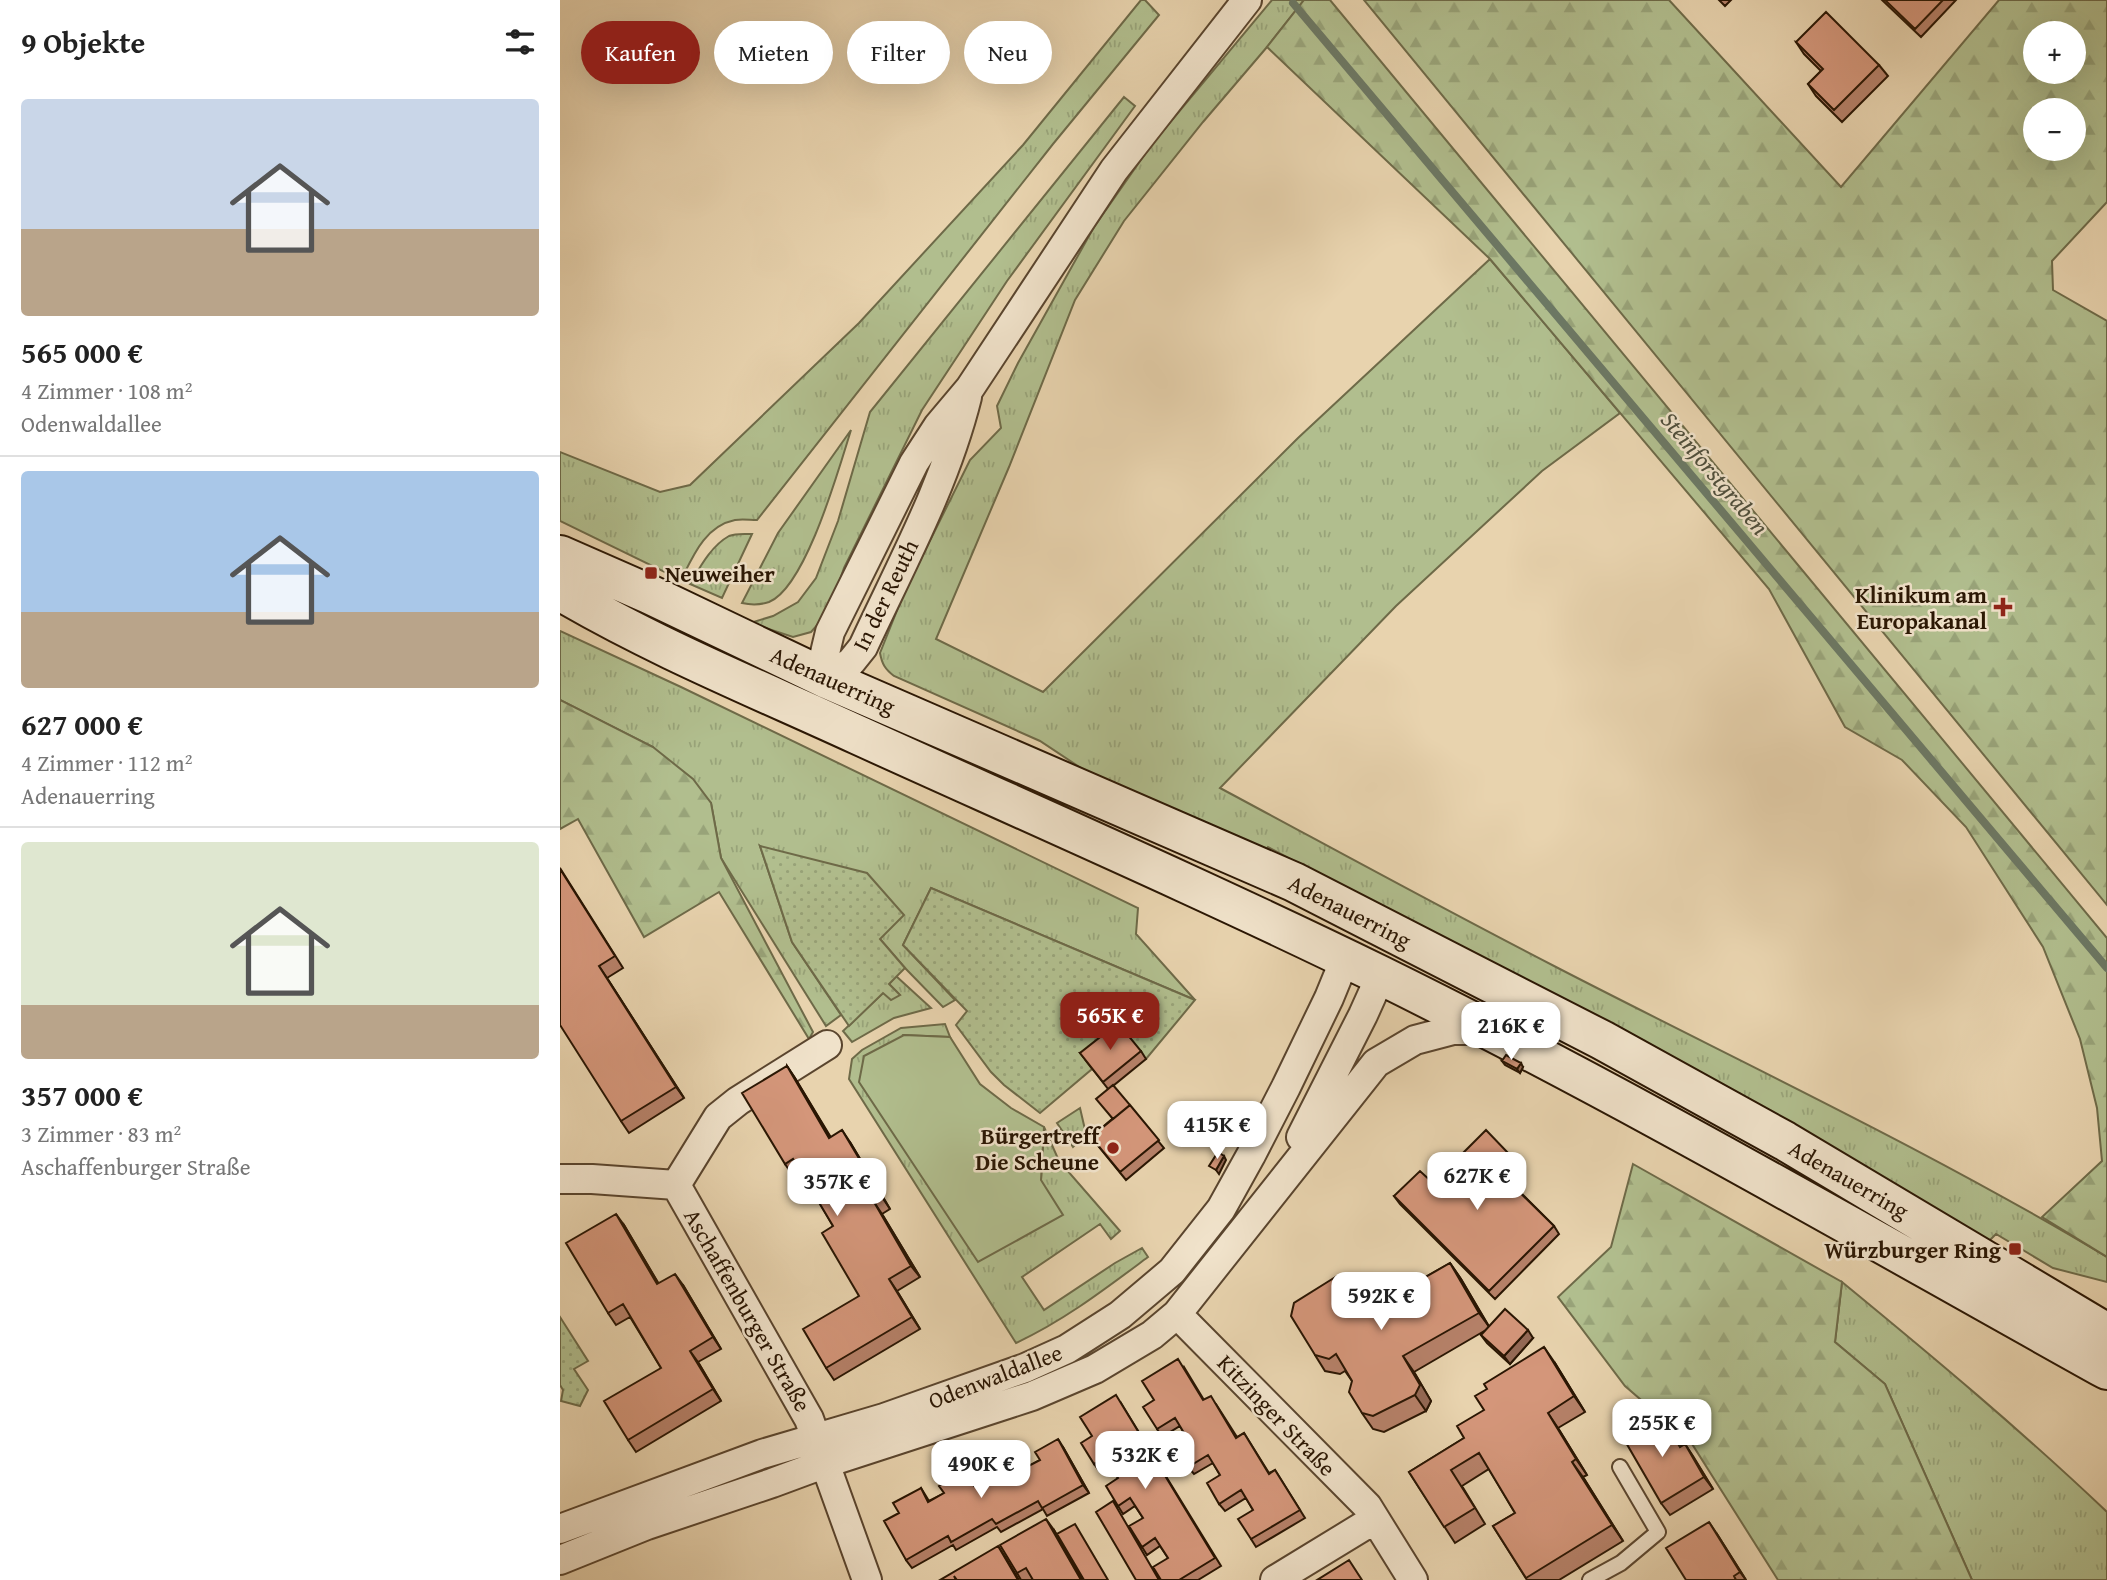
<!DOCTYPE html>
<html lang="de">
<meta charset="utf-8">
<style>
:root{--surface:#fff;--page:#f6f6f6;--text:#222;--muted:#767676;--line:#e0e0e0;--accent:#8f2418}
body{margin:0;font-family:"Gentium Book Plus",serif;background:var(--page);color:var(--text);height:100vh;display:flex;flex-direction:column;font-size:26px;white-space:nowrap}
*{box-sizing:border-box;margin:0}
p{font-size:23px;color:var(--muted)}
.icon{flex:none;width:38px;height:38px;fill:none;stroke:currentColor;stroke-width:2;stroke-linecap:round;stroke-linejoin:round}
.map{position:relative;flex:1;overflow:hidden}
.side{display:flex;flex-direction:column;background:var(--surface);width:560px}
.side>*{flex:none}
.top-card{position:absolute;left:21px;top:21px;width:665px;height:63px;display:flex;gap:14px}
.tools{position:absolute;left:1463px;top:21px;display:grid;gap:14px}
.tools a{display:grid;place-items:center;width:63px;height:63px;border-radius:50%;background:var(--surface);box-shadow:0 7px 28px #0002;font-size:35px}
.price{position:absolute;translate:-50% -60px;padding:0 16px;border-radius:14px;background:#fff;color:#222;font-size:23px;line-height:46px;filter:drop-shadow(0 2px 4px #0008)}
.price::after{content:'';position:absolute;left:50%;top:42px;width:21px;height:16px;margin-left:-10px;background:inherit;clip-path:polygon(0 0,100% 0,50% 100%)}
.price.on{background:var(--accent);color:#fff}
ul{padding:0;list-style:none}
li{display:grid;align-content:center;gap:14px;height:371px;padding:0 21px}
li+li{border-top:2px solid var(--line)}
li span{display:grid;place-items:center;height:217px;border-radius:7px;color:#555}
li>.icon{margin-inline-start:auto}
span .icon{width:126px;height:126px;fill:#fffc;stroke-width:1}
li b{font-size:30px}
h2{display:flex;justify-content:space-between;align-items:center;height:84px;padding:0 21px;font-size:30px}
.chip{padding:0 24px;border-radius:32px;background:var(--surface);box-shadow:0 7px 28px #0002;font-size:24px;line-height:63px}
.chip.on{background:var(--accent);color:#fff}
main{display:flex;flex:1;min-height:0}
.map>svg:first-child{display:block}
</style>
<main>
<section class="side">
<h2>9 Objekte<svg class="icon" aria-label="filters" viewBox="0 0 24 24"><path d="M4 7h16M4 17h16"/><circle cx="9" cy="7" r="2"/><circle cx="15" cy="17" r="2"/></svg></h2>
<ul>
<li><span style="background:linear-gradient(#c9d6e8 60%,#b9a48a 0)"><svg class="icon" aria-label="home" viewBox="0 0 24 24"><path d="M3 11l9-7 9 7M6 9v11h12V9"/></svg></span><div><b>565 000 €</b><p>4 Zimmer · 108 m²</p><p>Odenwaldallee</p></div></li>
<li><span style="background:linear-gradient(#a9c7e8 65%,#b9a48a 0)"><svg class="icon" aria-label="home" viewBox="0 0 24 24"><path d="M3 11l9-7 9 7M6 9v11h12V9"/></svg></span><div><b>627 000 €</b><p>4 Zimmer · 112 m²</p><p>Adenauerring</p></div></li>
<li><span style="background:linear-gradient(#dfe7d0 75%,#b9a48a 0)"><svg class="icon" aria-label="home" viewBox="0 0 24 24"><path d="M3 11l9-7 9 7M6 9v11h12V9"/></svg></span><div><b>357 000 €</b><p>3 Zimmer · 83 m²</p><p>Aschaffenburger Straße</p></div></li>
</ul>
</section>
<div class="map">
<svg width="1547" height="1580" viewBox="0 0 1547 1580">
<defs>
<pattern id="grass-tufts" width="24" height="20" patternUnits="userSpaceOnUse" patternTransform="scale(1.75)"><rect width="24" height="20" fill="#b1be8e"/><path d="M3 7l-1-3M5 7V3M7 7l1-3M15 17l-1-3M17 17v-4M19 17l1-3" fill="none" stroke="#98a379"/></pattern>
<pattern id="forest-firs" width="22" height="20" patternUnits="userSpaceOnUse" patternTransform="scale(1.75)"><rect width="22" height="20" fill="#b1be8e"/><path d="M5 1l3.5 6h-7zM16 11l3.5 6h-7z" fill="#98a379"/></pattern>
<pattern id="park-dots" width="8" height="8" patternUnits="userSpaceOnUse" patternTransform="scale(1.75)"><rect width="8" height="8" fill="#b1be8e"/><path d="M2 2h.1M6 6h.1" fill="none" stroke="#98a379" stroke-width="1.8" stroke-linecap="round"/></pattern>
</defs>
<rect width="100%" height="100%" fill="#e8d3ae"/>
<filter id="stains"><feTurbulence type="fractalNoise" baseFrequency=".00286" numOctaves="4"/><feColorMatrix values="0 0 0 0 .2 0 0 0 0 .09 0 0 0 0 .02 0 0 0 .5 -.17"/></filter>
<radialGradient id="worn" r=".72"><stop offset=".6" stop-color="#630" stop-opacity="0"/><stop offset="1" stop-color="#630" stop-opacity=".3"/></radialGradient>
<path fill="url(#grass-tufts)" stroke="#6e6a48" stroke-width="2" d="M581 0H585L599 15 493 144 197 520C190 520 182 519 175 520 145 526 133 556 121 580L0 521V452L100 492 130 485 299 323 463 145Z
M712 0H744L707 47 643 122 564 221 515 300 449 467 376 639 483 692 738 438 930 259 1060 413 982 471 836 606 660 788C772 848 883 909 996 967 1180 1062 1369 1150 1547 1257V1282L1493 1268 1436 1234 1426 1244 780 885 708 847 704 854 533 776 480 741 334 676C325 669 322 664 320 653L344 593 410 460 441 428 437 406 458 363 534 227 592 144Z
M564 97 575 106 447 281 362 410 284 568 269 612 251 632 233 637 190 623 213 616 238 602 256 578 278 521 310 412Z
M291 430C279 468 246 587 209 602 200 605 191 605 182 603L218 533Z
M192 534 162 598 130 584C140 567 151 546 169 536 176 533 185 534 192 534Z
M0 631 121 687 578 908 576 934 635 1000 371 888 343 945 395 1000 383 1007 345 968 320 939 200 846 232 942 281 1015 266 1026 161 858 151 803 93 747 0 700Z
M336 976 371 1008 334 1018 292 1042 283 1031 323 993 339 994 329 984Z
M385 1024 390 1037 344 1035 481 1180 484 1127 499 1161 560 1231 551 1239 540 1224 462 1277 484 1310 555 1263 582 1248 588 1257C545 1289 505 1320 456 1343L289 1079 292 1059 302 1050 341 1028Z
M520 1108 526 1134 513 1147 497 1123Z
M1282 1282C1372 1356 1462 1431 1547 1512V1580H1412L1325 1384 1275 1342Z"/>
<path fill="url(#forest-firs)" stroke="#6e6a48" stroke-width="2" fill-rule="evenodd" d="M744 0H770L1547 938V1257L1482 1217 1542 1161 1537 1108 1520 1039 1483 947 1406 827 1342 760 1285 727 1209 589 930 259 707 47Z
M804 0H1109L1281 187 1439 0H1547V202L1492 261 1493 290 1547 321V905ZM1514 33V72H1475V33ZM1514 110V149H1475V110Z
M0 700 93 747 133 779 151 803 161 858 253 1032 249 1039 159 892 84 937 18 819 0 829Z
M1073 1164 1282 1282 1275 1342 1325 1384 1412 1580H1218L1132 1444 1065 1386 998 1297 1051 1247Z"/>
<path fill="url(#park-dots)" stroke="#6e6a48" stroke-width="2" d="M200 846 307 873 344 915 320 939 345 968 329 984 340 995 331 1000 323 993 289 1026 232 942Z
M371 888 635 1000 586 1059 526 1061 532 1069 480 1113 444 1085 431 1072 396 1025 407 1011 343 945Z
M0 1317 28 1361 14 1369 28 1390 20 1406 1 1401 3 1390 0 1385Z"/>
<path fill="#b1be8e" stroke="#6e6a48" stroke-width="2" d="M344 1035 390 1037 420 1084 451 1108 484 1127 481 1180 503 1215 418 1262 299 1082 304 1056Z"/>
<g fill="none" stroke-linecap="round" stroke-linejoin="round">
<path stroke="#6c7864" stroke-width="8" d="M733 3 1547 968"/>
<g stroke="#5a452e" stroke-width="18">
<path id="service" d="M1030 1580 1061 1563 1098 1532 1060 1467"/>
</g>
<g stroke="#5a452e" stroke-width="32">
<path id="minor" d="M267 679 265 653 270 632 354 463 378 426 410 388 554 170 687 0
M267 679 291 662 303 647C341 565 385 485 407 397
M741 1137 803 1015 821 975
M0 1179H32L116 1185
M116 1185 249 1419 307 1580
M116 1185 158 1117 178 1101 267 1045
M617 1314 807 1506 853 1580
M0 1529 202 1454 324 1418 465 1368 507 1349 560 1315 612 1271 661 1209 691 1155 726 1087 769 998 785 959
M0 1560 87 1525 212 1483 266 1463 472 1396 535 1369 592 1335 617 1314 816 1063 855 1040 893 1030H924
M715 1580 815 1519"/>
</g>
<g stroke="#2a1603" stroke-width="42">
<path id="secondary" d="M0 555 89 594 267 679 734 882 1042 1040 1225 1141 1547 1333
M0 591C95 647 198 689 298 735 472 814 648 891 820 975 1068 1097 1306 1236 1547 1370"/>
</g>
<use href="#service" stroke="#f0e2ca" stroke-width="14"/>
<use href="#minor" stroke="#f0e2ca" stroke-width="28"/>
<use href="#secondary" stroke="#f0e2ca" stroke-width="38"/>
</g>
<path fill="#b68169" stroke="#2a1603" stroke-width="2" d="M1159 0H1171L1165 6Z
M1322 0H1396L1361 37Z
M1236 42 1319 65 1328 76 1282 122 1256 96 1248 84 1261 71 1244 54Z
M0 868 63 968 47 978 124 1098 69 1133 61 1121Z
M581 1051 586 1059 553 1086 604 1148 566 1180 531 1137 552 1119 548 1089 520 1053Z
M942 1061 963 1067 960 1073 945 1065Z
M227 1066 235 1078 270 1137 290 1142 330 1209 322 1214 360 1277 337 1291 360 1329 274 1380 266 1368 299 1296 273 1226 241 1171 233 1176 225 1164Z
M950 1155 956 1163 943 1175 994 1226 999 1234 935 1299 840 1204 834 1196 873 1183Z
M64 1225 98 1283 123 1285 161 1349 138 1362 161 1401 76 1452 68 1440 101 1368 70 1317 56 1325 48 1313Z
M890 1263 901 1279 929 1327 973 1338 950 1364 927 1343 921 1335 926 1330 854 1372 871 1401 866 1411 824 1432 813 1429 802 1413 792 1381 785 1371 780 1374 765 1371 755 1355 800 1296 808 1310Z
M995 1363 1025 1412 998 1428 1027 1475 1023 1477 1063 1541 999 1580H967L933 1526 955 1513 929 1469 902 1486 925 1524 895 1543 849 1472 904 1438 924 1410Z
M624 1367 644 1400 656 1404 677 1437 684 1433 709 1473 715 1470 745 1518 696 1547 691 1539 693 1510 686 1498 665 1511 659 1504 660 1475 653 1463 634 1474 628 1467 627 1438 620 1426 602 1437 597 1429Z
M561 1403 661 1566 638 1580H601L608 1558 600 1546 587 1555 582 1547 583 1518 575 1506 563 1514 558 1506V1478L550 1466 540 1472 534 1464 532 1436Z
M1102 1426 1106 1433 1121 1446 1125 1444 1153 1489 1110 1515 1101 1503Z
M503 1447 529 1493 487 1516 483 1509 441 1532 437 1527 396 1550 393 1545 352 1568 346 1560 339 1513 361 1488 369 1501 412 1479 415 1485 432 1476 452 1454 462 1470Z
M494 1530 523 1580H461L457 1573Z
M1157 1534 1186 1580H1126Z"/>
<path fill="#946955" stroke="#2a1603" stroke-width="2" d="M39 966 47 978 124 1098 116 1087Z
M961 1063 963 1067 960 1073 957 1069Z
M227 1066 235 1078 278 1149 269 1138Z
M282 1130 290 1142 330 1209 322 1197Z
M664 1156 666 1160 659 1174 656 1170Z
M314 1202 322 1214 360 1277 351 1266Z
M56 1214 64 1225 106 1296 97 1284Z
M890 1263 901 1279 930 1328 919 1313Z
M115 1274 123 1285 161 1349 153 1337Z
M329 1279 337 1291 360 1329 352 1317Z
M789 1281 800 1296 817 1327 806 1311Z
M968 1330 973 1338 950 1364 944 1356Z
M984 1347 995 1363 1025 1412 1014 1396Z
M130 1351 138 1362 161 1401 153 1389Z
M843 1356 854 1372 871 1401 866 1411 855 1395Z
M988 1413 998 1428 1027 1475 1016 1459Z
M498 1439 503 1447 529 1493 523 1485Z
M1125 1444 1133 1456 1153 1489 1144 1477Z
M1012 1462 1023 1477 1063 1541 1052 1525Z
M486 1519 494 1530 523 1580H521Z
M1149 1522 1157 1534 1186 1580 1180 1572Z
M438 1546 446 1558 459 1580H458Z"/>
<path fill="#d4967a" stroke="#2a1603" stroke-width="2" d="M1325 0H1383L1355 29Z
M1266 12 1319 65 1274 110 1248 84 1263 69 1236 42Z
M0 869 55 956 39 966 116 1087 61 1121 0 1025Z
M558 1023 581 1051 543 1082 520 1053Z
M946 1055 961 1063 957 1069 942 1061Z
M227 1066 269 1138 282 1130 322 1197 314 1202 351 1266 329 1279 352 1317 266 1368 243 1329 299 1296 262 1233 273 1226 233 1159 225 1164 182 1093Z
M553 1085 570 1105 553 1119 536 1099Z
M570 1105 599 1140 560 1172 531 1137Z
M926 1130 950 1155 936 1169 994 1226 929 1291 834 1196 860 1171 873 1183Z
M658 1152 664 1156 656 1170 649 1166Z
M56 1214 97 1284 115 1274 153 1337 130 1351 153 1389 68 1440 44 1401 101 1368 63 1304 48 1313 6 1243Z
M890 1263 919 1313 843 1356 860 1385 855 1395 813 1416 802 1413 789 1392 792 1381 776 1354 769 1359 755 1355 731 1316 734 1303 777 1276 789 1281 806 1311Z
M945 1309 968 1330 944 1356 921 1335Z
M984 1347 1014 1396 988 1413 1016 1459 1012 1462 1052 1525 966 1578 933 1526 955 1513 919 1453 891 1470 915 1508 884 1527 849 1472 904 1438 897 1426 924 1410 915 1396 927 1389 924 1384Z
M618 1359 643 1400 651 1396 676 1438 684 1433 709 1474 715 1470 740 1510 691 1539 678 1519 693 1510 681 1490 659 1504 647 1483 660 1475 648 1455 628 1467 615 1445 627 1438 615 1418 597 1429 583 1407 594 1400 582 1381Z
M556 1395 655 1558 619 1580H601L593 1567 608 1558 595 1538 582 1547 569 1526 583 1518 570 1498 558 1506 546 1486 558 1478 545 1457 534 1464 521 1443 532 1436 520 1417Z
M1093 1414 1105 1433 1110 1430 1120 1447 1125 1444 1144 1477 1101 1503 1061 1434Z
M498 1439 523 1485 482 1508 478 1501 436 1524 432 1519 391 1542 388 1536 346 1560 324 1521 339 1513 333 1503 361 1488 368 1502 384 1493 379 1486 406 1471 414 1486 432 1476 427 1468 452 1454 461 1470 480 1460 475 1452Z
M553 1501 599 1580H576L536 1512Z
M486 1519 521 1580H473L466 1568 457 1573 440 1545Z
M1149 1522 1180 1572 1174 1576 1176 1580H1126L1106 1548Z
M515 1524 548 1580H524L497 1534Z
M438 1546 458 1580H397L394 1576 396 1580H380Z
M789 1560 802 1580H757Z"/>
<g fill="#8f2418" stroke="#f0e2ca" stroke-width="2.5">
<rect x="84" y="566" width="14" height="14" rx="3.5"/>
<path d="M1439.5 596.5h7v7h7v7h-7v7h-7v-7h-7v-7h7z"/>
<circle cx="553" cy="1148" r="7"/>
<rect x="1448" y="1242" width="14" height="14" rx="3.5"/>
</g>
<g text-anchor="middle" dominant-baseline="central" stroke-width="5" stroke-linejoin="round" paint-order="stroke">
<g font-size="23" font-weight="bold" fill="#2a1603" stroke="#f0e2ca" text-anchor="end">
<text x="105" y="573" text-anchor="start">Neuweiher</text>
<text x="1427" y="594">Klinikum am<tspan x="1427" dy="26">Europakanal</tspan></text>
<text x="539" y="1135">Bürgertreff<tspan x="539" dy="26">Die Scheune</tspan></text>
<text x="1441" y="1249">Würzburger Ring</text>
</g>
<g font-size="23" fill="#2a1603" stroke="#f0e2ca">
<text transform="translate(325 595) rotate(-64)">In der Reuth</text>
<text transform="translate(273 680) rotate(24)">Adenauerring</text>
<text transform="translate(790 911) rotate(27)">Adenauerring</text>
<text transform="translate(1289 1179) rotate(30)">Adenauerring</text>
<text transform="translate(188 1310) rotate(60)">Aschaffenburger Straße</text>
<text transform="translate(435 1376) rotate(-21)">Odenwaldallee</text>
<text transform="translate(717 1415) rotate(46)">Kitzinger Straße</text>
</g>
<g font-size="24" font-style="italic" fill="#504f3c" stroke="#f0e2ca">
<text transform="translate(1155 473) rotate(50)">Steinforstgraben</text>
</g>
</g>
<rect width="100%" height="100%" filter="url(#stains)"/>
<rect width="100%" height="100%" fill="url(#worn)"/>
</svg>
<div class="tools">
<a>+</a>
<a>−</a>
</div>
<b class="price on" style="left:550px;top:1052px">565K €</b>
<b class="price" style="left:951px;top:1062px">216K €</b>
<b class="price" style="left:657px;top:1161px">415K €</b>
<b class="price" style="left:917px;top:1212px">627K €</b>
<b class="price" style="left:277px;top:1218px">357K €</b>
<b class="price" style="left:821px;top:1332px">592K €</b>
<b class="price" style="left:1102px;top:1459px">255K €</b>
<b class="price" style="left:585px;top:1491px">532K €</b>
<b class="price" style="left:421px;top:1500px">490K €</b>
<div class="top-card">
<a class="chip on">Kaufen</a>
<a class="chip">Mieten</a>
<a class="chip">Filter</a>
<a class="chip">Neu</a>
</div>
</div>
</main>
